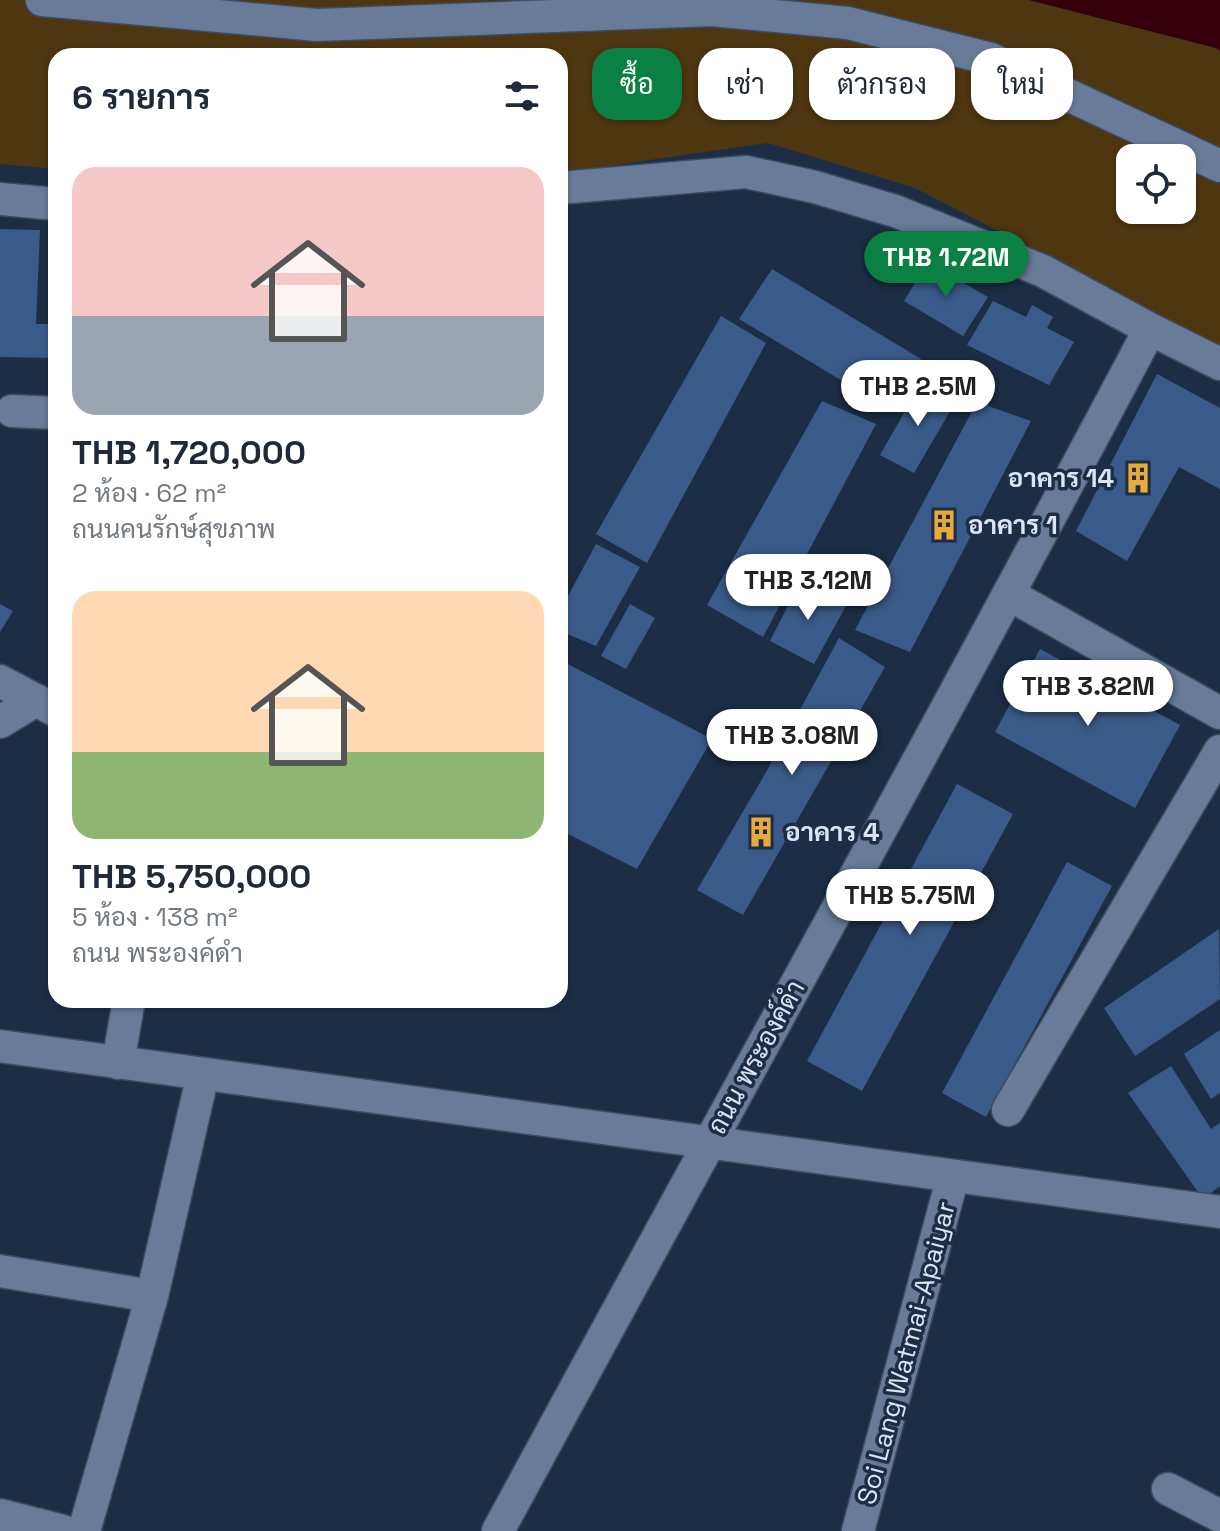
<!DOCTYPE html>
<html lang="th">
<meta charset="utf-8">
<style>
:root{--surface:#fff;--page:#f6f6f7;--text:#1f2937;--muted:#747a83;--accent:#0b8043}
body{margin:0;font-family:"Space Grotesk",Sarabun,sans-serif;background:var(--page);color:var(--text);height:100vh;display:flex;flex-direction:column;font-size:30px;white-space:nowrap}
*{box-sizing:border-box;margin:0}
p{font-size:26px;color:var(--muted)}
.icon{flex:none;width:44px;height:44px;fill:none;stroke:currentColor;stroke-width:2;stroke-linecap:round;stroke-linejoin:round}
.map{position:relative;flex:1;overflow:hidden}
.details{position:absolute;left:48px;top:48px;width:520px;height:960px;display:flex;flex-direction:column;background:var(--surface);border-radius:24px;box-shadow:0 2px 6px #0004}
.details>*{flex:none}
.guide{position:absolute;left:592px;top:48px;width:508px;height:72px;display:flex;gap:16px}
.controls{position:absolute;left:1116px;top:144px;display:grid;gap:16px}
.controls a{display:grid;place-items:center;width:80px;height:80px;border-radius:16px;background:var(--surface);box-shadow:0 2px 6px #0004;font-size:40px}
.price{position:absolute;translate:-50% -68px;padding:0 18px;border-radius:28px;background:#fff;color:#222;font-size:26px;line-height:52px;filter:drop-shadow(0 2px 4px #0008)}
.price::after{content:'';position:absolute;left:50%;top:48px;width:24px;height:18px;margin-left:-12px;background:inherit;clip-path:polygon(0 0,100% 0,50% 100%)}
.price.active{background:var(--accent);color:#fff}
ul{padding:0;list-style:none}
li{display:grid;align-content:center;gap:16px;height:424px;padding:0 24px}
li span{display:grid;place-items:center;height:248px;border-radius:24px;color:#555}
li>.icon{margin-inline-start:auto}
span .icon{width:144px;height:144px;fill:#fffc;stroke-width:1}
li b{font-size:34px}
h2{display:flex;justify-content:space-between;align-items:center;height:96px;padding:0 24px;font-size:34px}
.tag{padding:0 28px;border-radius:24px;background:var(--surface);box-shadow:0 2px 6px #0004;font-size:28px;line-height:72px}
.tag.active{background:var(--accent);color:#fff}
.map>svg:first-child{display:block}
</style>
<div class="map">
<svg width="1220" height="1531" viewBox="0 0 1220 1531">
<rect width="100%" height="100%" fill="#1c2e46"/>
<path fill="#4d3610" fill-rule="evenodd" d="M0 0H1029L1216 48 1220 51V350L1085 276 915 188 768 143 560 173V56H56V169L0 164ZM1130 158H1182V210H1130Z"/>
<path fill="#36000a" d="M1029 0H1220V51L1216 48Z"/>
<path fill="#3a5b89" d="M0 229 40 230 36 324H56V358L0 357Z
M928 262 988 297 963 336 904 301Z
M772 269 921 359 891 410 739 319Z
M993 301 1026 317 1032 305 1053 317 1047 328 1074 342 1049 385 967 345Z
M721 316 766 343 647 563 596 534Z
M1157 374 1220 408V489L1179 467 1127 561 1076 531Z
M920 385 956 401 914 473 880 455Z
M822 401 876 424 763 637 707 605Z
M977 402 1031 421 910 652 855 630Z
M596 544 640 567 596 646 560 631V611Z
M801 580 847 604 814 664 770 641Z
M0 604 13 611 0 632Z
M630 604 655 618 626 669 601 656Z
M839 638 885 667 743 915 697 890 765 774Z
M1040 649 1180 725 1135 808 995 732Z
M560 660 712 739 637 869 560 830Z
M957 784 1013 814 862 1091 807 1061Z
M1067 862 1112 886 986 1117 942 1093Z
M1219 929 1220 999 1135 1056 1104 1008Z
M1220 1030V1093L1211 1099 1184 1054Z
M1171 1066 1211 1129 1220 1123V1186L1203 1199 1128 1093Z"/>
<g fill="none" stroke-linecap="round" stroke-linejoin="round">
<g stroke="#3c4b60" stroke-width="35">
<path id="minor" d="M42 0 317 25 712 10 848 23 991 59 1220 166
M560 188 746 172 815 187 895 211 1043 271 1150 329 1220 364
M0 199 56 204
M12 411 56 413
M1010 595 1220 713
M0 681 56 711
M0 722 36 700
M0 1046 1220 1212
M118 1063 129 1000
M1008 1110 1220 751
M0 1271 152 1296
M1168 1489 1220 1516
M0 1515 63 1531
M84 1531 152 1296 203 1074
M498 1531C715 1130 937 732 1150 329
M858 1531 953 1176"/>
</g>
<use href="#minor" stroke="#687c9a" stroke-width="32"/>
</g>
<defs>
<g id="building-bare" transform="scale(2.4)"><path d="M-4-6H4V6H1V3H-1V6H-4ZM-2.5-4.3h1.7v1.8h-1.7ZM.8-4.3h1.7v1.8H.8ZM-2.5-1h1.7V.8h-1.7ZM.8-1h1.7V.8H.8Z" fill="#eaaa39" stroke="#1c2e46" stroke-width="2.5" paint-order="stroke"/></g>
</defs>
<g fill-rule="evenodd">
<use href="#building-bare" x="1138" y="478"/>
<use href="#building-bare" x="944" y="525"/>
<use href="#building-bare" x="761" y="832"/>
</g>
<g text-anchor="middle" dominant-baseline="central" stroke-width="7" stroke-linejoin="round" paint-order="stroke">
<g font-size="26" font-weight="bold" fill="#d9e4f5" stroke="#1c2e46" text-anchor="start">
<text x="1114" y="478" text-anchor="end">อาคาร 14</text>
<text x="968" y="525">อาคาร 1</text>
<text x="785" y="832">อาคาร 4</text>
</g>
<g font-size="26" fill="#d9e4f5" stroke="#1c2e46">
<text transform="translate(756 1057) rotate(-61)">ถนน พระองค์ดำ</text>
<text transform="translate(906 1353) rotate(-75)">Soi Lang Watmai-Apaiyar</text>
</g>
</g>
</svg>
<div class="controls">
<a><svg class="icon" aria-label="locate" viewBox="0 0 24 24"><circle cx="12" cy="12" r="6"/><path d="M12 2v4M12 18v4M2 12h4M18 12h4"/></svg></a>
</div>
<b class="price active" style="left:946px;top:299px">THB 1.72M</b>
<b class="price" style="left:918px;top:428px">THB 2.5M</b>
<b class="price" style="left:808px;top:622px">THB 3.12M</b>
<b class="price" style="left:1088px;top:728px">THB 3.82M</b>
<b class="price" style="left:792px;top:777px">THB 3.08M</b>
<b class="price" style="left:910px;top:937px">THB 5.75M</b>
<div class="guide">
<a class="tag active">ซื้อ</a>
<a class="tag">เช่า</a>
<a class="tag">ตัวกรอง</a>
<a class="tag">ใหม่</a>
</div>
<section class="details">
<h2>6 รายการ<svg class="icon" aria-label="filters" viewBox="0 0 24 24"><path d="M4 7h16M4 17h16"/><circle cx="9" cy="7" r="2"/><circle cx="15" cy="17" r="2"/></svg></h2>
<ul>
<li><span style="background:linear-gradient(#f6c9c9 60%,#9aa5b1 0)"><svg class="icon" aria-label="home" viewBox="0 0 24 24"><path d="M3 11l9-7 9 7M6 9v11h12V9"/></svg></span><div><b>THB 1,720,000</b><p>2 ห้อง · 62 m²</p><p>ถนนคนรักษ์สุขภาพ</p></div></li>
<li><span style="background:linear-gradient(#ffd9b3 65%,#8fb573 0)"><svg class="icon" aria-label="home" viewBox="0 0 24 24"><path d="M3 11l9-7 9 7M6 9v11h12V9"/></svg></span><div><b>THB 5,750,000</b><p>5 ห้อง · 138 m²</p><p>ถนน พระองค์ดำ</p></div></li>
</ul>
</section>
</div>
